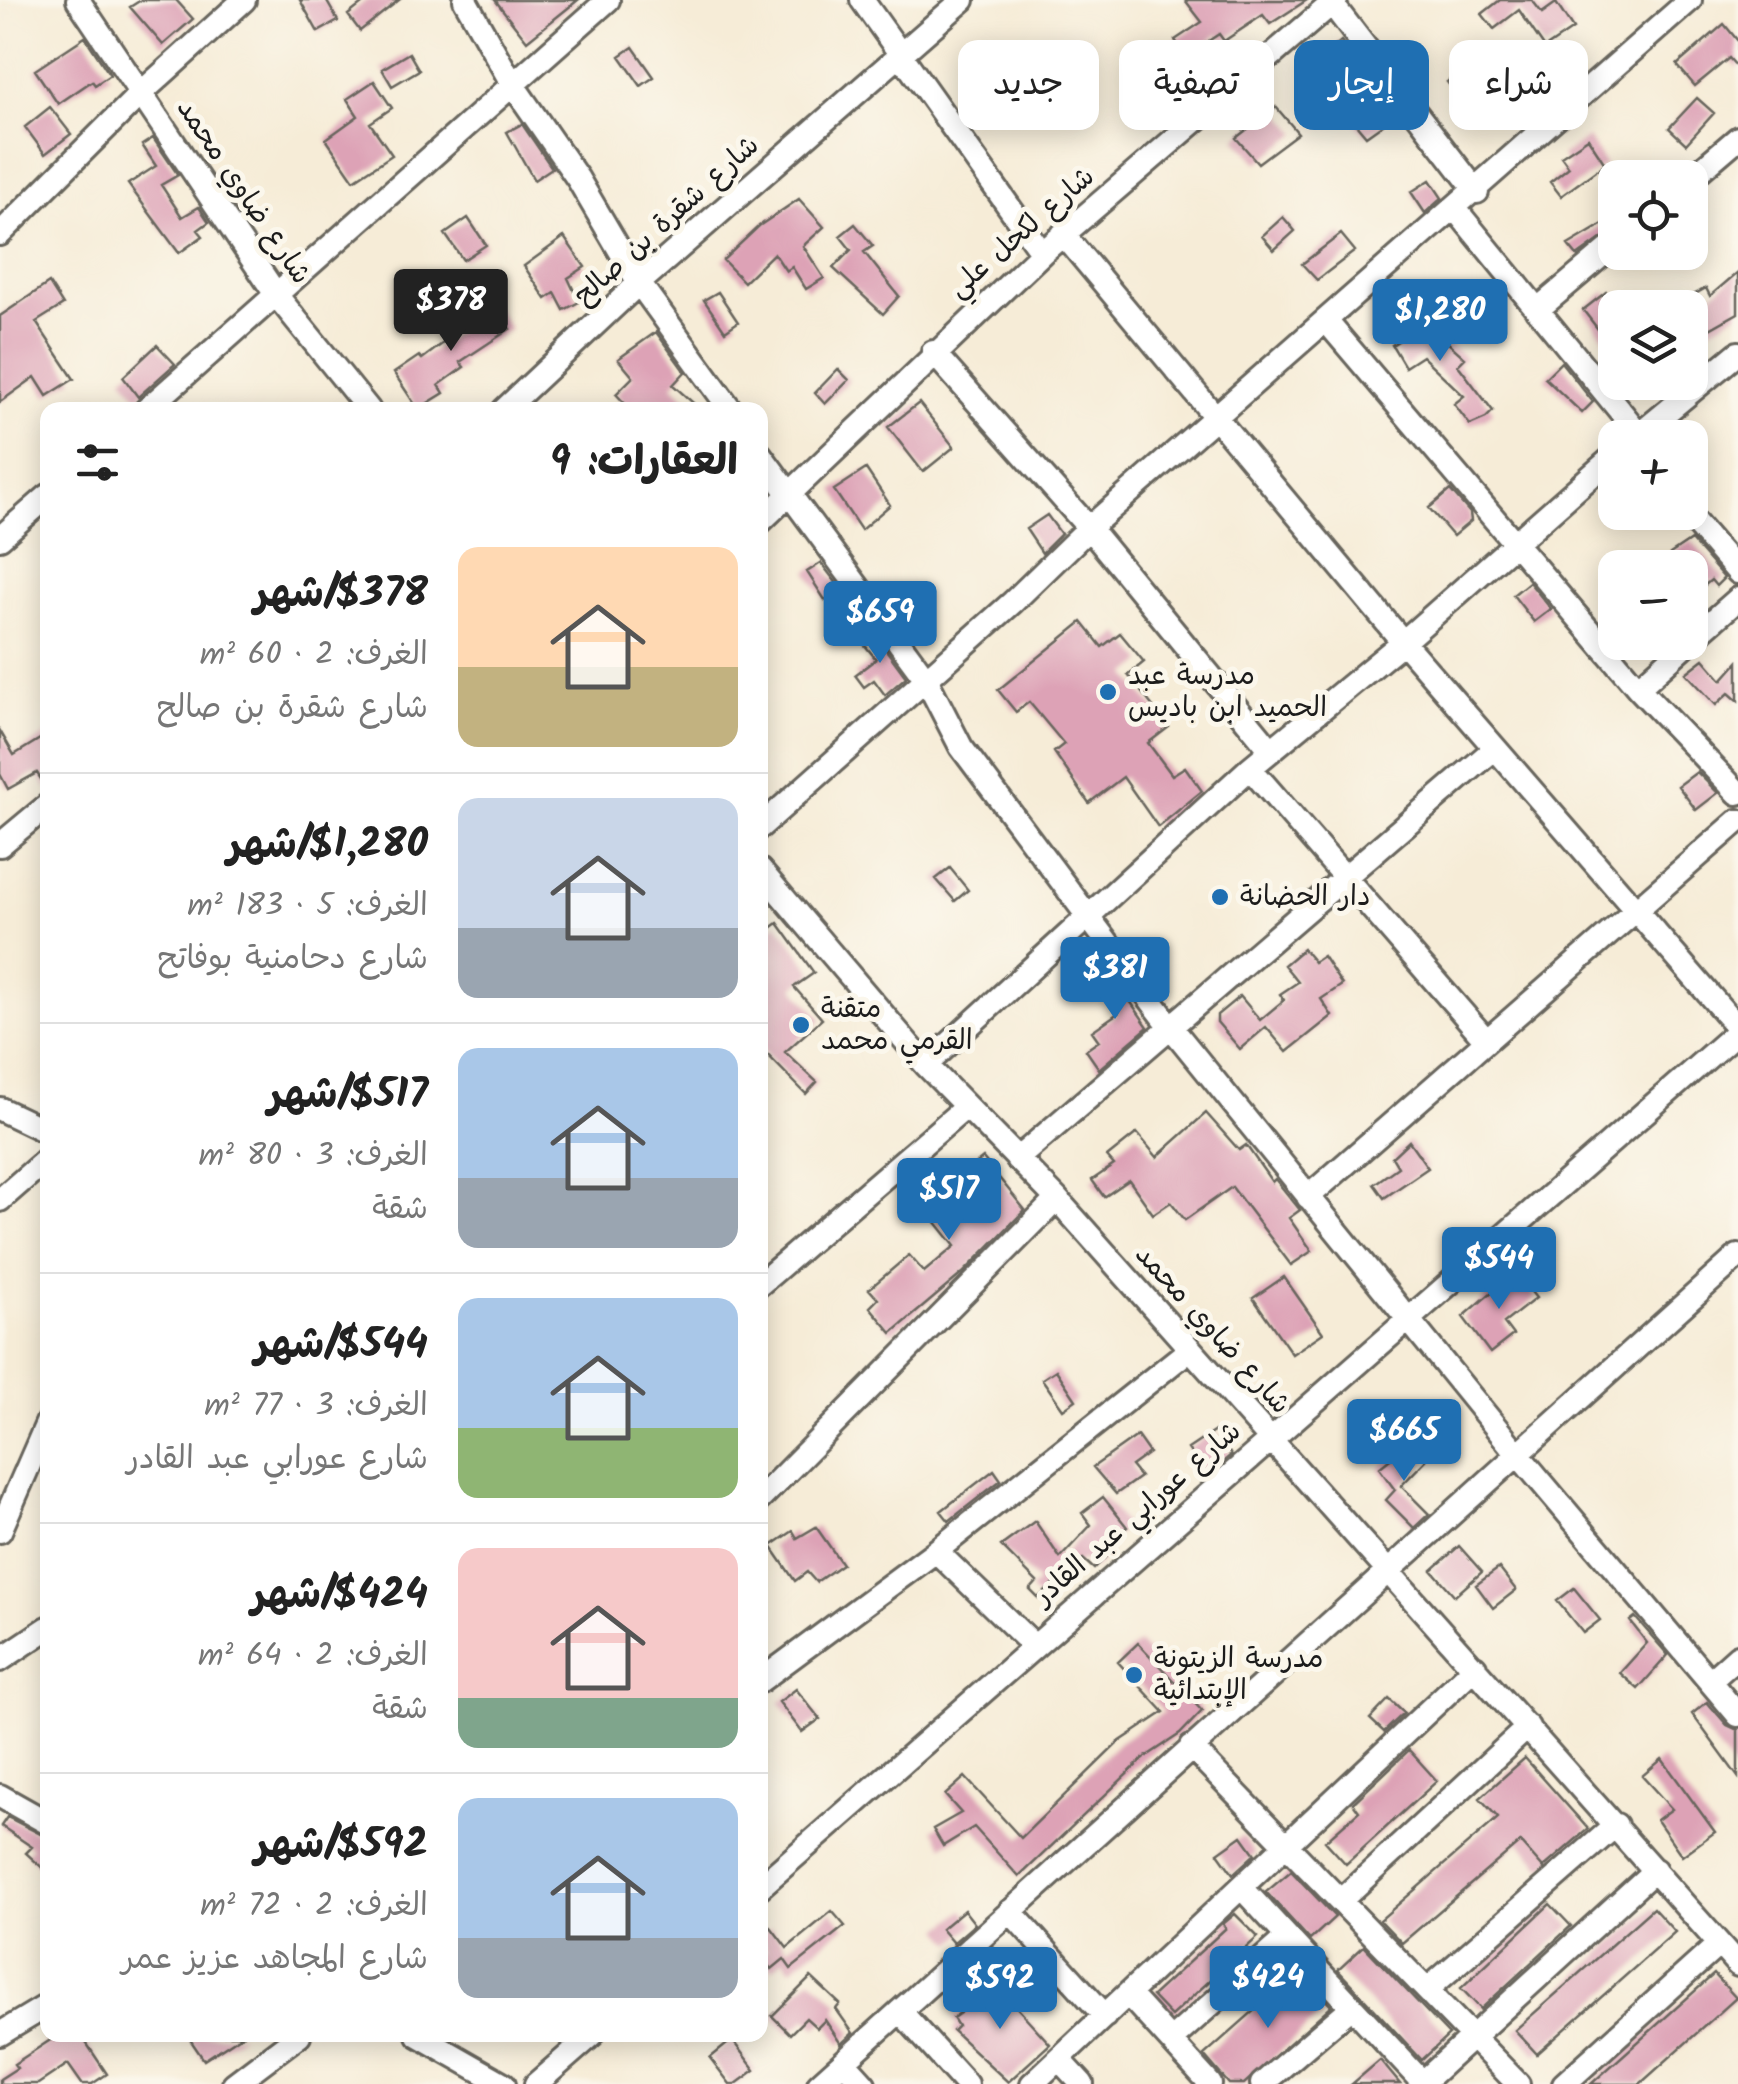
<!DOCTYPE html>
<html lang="ar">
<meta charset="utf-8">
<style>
:root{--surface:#fff;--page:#f2f2f2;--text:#222;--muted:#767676;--line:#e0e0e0;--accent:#1f6fb2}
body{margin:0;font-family:Kalam,"Playpen Sans Arabic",sans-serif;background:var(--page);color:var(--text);direction:rtl;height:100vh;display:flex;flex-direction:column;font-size:38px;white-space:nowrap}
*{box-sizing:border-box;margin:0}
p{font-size:32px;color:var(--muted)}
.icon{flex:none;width:55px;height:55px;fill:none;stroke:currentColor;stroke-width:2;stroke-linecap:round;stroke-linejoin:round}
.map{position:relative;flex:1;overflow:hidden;direction:ltr}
.drawer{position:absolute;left:40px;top:402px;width:728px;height:1640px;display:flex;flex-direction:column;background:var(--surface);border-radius:20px;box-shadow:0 5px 25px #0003;direction:rtl}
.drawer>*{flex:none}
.hud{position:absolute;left:798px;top:40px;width:790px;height:90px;direction:rtl;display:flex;gap:20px}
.controls{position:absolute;left:1598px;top:160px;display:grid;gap:20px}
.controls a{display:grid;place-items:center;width:110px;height:110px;border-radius:20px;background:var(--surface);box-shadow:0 5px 25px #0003;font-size:50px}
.price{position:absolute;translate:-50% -85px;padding:0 22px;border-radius:10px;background:var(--accent);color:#fff;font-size:32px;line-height:65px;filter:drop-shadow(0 2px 5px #0008)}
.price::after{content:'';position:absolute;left:50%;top:60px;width:30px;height:22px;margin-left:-15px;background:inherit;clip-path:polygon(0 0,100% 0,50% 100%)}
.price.active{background:#222;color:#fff}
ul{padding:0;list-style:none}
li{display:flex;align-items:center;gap:30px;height:250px;padding:0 30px}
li+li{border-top:2px solid var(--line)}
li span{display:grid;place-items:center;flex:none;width:280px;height:200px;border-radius:20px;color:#555}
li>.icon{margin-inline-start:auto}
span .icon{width:120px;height:120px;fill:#fffc;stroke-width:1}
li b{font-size:42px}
h2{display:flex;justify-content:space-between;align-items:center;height:120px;padding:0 30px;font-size:42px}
.pill{padding:0 35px;border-radius:20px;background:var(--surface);box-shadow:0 5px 25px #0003;font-size:35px;line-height:90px}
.pill.active{background:var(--accent);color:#fff}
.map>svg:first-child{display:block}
</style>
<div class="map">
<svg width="1738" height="2084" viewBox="0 0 1738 2084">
<rect width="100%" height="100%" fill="#fbf7ec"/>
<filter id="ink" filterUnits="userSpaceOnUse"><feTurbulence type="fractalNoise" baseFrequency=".01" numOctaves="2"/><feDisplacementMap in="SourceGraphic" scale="20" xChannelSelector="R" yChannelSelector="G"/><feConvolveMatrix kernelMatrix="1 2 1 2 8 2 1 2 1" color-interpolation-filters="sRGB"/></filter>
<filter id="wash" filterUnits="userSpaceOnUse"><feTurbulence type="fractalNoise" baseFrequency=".0048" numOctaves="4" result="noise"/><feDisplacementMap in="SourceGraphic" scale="40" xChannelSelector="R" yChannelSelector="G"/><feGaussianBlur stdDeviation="2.25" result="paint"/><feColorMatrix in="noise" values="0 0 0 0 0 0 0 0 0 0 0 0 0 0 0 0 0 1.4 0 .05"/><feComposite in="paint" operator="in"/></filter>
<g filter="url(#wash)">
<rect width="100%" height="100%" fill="#f6ecd7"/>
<g id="blocks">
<path fill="#dda2b6" d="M141 0H176L193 19 163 45 130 7Z
M300 0H326L338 21 318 32Z
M367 0H399L360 31 348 15Z
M495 0H578L527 41Z
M1185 0H1307L1270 24 1263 15 1224 41 1219 34 1186 56 1175 40 1202 22Z
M1500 0H1532L1542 13 1556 3 1573 29 1545 48 1519 10 1494 29 1482 14Z
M1724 24 1738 41V68L1729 58 1695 86 1677 65Z
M85 37 110 75 95 85 92 81 58 104 35 70Z
M1341 41 1376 86 1363 95 1383 124 1366 136 1324 86 1338 75 1323 57Z
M633 47 654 77 641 86 620 56Z
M409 53 419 70 392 86 382 69Z
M1550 55 1561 66 1528 101 1518 88Z
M1470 64 1485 84 1463 102 1447 82Z
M374 81 392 108 370 123 392 155 354 180 326 139 358 116 347 99Z
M1697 98 1714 113 1686 144 1669 128Z
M50 107 71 134 45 154 25 127Z
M1276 107 1298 133 1258 163 1236 138Z
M522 124 552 168 534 180 507 132Z
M153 138 178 175 161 185 182 217 199 207 209 222 198 230 203 236 179 253 128 184 156 166 142 145Z
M1588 138 1605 164 1561 196 1550 182 1569 167 1561 156Z
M1430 180 1442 198 1425 213 1411 192Z
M799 199 824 227 803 246 824 278 806 289 792 267 786 271 774 253 744 282 723 260 759 226Z
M1283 217 1295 231 1274 250 1262 236Z
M1615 217V229L1577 256 1568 245Z
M468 218 486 245 463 260 445 234Z
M855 224 873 246 864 252 899 296 883 314 833 268 851 250 840 236Z
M1341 234 1355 251 1317 280 1302 264Z
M564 237 585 267 568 278 579 302 564 310 555 293 546 299 524 266Z
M1738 272V313L1690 340V297L1706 288 1710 296Z
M49 283 63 305 36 322 74 379 47 396 35 377 0 402V316Z
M718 292 738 322 725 331 704 300Z
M1606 292 1615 303V351L1583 310Z
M488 297 510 329 460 362 464 367 439 385 444 393 418 409 394 373 419 356 422 359 470 323 463 314Z
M1408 305 1438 349 1446 341 1465 358 1458 365 1493 411 1486 418 1470 425 1454 404 1464 396 1422 356 1405 367 1392 345 1406 336 1392 316Z
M656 332 685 372 673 385 701 410H631L616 394 633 377 618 359Z
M157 345 175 364 138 397 123 377Z
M1561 362 1593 402 1582 413 1545 378Z
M838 369 849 380 825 404 815 393Z
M919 403 954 447 923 472 888 427Z
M866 469 890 505 861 530 834 490Z
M1450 490 1470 513 1471 521 1453 536 1429 508Z
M1047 515 1061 534 1042 553 1026 529Z
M1691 540 1724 578 1716 586 1711 580 1698 591 1690 581V568H1679L1670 554Z
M821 563 841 589 825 600 807 572Z
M1529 582 1551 609 1534 622 1513 595Z
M1082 622 1102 647 1120 633 1144 662 1128 675 1169 727 1148 743 1172 775 1185 767 1202 791 1158 827 1123 777 1089 803 1054 752 1064 744 1029 702 1016 712 998 690Z
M867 624 906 677 885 695 874 680 864 687 855 675 876 659 863 643 870 638 862 627Z
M1704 659 1722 680 1738 662V701L1729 693 1716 705 1686 673Z
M0 731 14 755 48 734V790L37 773 8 789 0 774Z
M1697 772 1718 793 1696 810 1678 786Z
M950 868 968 890 955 901 936 879Z
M778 923 814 973 794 987 822 1019 785 1052 817 1082 806 1094 760 1047V960L770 953 760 936Z
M1303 949 1314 962 1323 956 1342 985 1321 999 1332 1016 1287 1052 1266 1027 1240 1049 1217 1022V1015L1240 996 1260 1020 1284 1000 1280 994 1298 982 1284 965Z
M1101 959 1148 1027 1099 1069 1086 1050 1099 1041 1092 1031 1118 1013 1096 983 1106 975 1097 962Z
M1206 1113 1239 1150 1246 1145 1272 1182 1275 1179 1300 1210 1289 1218 1312 1251 1291 1265 1232 1187 1185 1220 1171 1202 1153 1214 1129 1180 1104 1197 1092 1180 1114 1165 1107 1157 1137 1133 1157 1157Z
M1409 1141 1428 1168 1384 1198 1374 1184 1398 1167 1392 1157Z
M983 1158 1025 1210 964 1272 892 1333 870 1307 878 1299 869 1289 909 1255 924 1272 955 1246 923 1206Z
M1515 1272 1536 1298 1504 1323 1513 1335 1490 1353 1463 1317Z
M1284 1277 1323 1333 1292 1354 1253 1298Z
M1056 1370 1076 1400 1063 1409 1042 1379Z
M1215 1431 1231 1455 1207 1476 1188 1449Z
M1137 1436 1149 1453 1131 1466 1140 1477 1116 1494 1093 1467Z
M1409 1444 1426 1460 1401 1486 1429 1514 1414 1528 1386 1500 1395 1490 1379 1468Z
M994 1470 1001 1480 949 1521 941 1511Z
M1103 1497 1127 1527 1104 1545 1111 1551 1094 1569 1083 1559 1038 1598 1030 1590 1037 1582 1001 1546 1035 1521 1060 1558 1091 1525 1082 1513Z
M816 1527 842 1564 816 1582 807 1572 795 1581 771 1546 793 1531 797 1538Z
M1459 1546 1482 1572 1455 1596 1432 1570Z
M1499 1568 1516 1590 1493 1608 1476 1585Z
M1574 1588 1600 1620 1583 1633 1557 1601Z
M1635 1617 1668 1655 1638 1689 1620 1673 1647 1643 1630 1621Z
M1138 1643 1202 1711 1180 1734 1144 1758 1019 1877 974 1827 943 1846 933 1829 961 1813 945 1795 965 1777 1021 1838 1119 1742 1164 1712 1118 1662Z
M796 1689 820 1719 802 1732 779 1702Z
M1389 1699 1404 1713 1384 1732 1370 1719Z
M1707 1702 1727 1725 1738 1730V1777L1692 1714Z
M1409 1750 1437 1781 1346 1864 1325 1841 1359 1811 1353 1803Z
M1525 1758 1588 1829 1543 1868 1520 1842 1402 1943 1380 1920 1498 1818 1480 1798Z
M1662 1759 1715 1832 1682 1856 1657 1820 1672 1809 1642 1776Z
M7 1817 48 1838V1873L26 1853 32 1847 1 1826Z
M1242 1836 1255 1854 1233 1874 1218 1853Z
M1291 1871 1335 1917 1310 1940 1266 1892Z
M1550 1904 1571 1926 1481 2009 1461 1988Z
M1653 1908 1675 1932 1537 2054 1515 2030Z
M964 1910 975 1924 953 1943 941 1929Z
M832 1911 845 1926 791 1969 784 1959 772 1969 761 1955 767 1950 760 1936 771 1927 787 1948Z
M1235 1914 1258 1937 1171 2016 1152 1996 1226 1928 1223 1924Z
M1364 1946 1449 2035 1422 2060 1338 1970Z
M1299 1971 1331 2006 1244 2084H1229L1204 2055Z
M1714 1974 1736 1998 1640 2084H1591Z
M811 1977 840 2004 836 2009 853 2033 841 2044 825 2020 817 2028 806 2018 790 2034 772 2016Z
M990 1978 1050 2044 1008 2082 953 2031 958 2026 953 2018 981 1998 975 1991Z
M58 2035H81L107 2074 92 2084H82L68 2064 38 2084H0V2079L17 2068 14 2064Z
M187 2035H242L204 2060Z
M732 2040 755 2070 736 2084H730L710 2058Z
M1380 2060 1400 2084H1352Z"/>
</g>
</g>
<g filter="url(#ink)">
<use href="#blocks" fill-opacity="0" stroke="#68655d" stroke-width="2.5"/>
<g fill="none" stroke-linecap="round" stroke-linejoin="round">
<g stroke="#68655d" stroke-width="28">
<path id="minor" d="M78 0 277 296 369 410
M465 0 513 85 578 179 639 283 731 410
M862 0 1042 253
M1329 0 1477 192
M1690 179 1738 138
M1456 210 1639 434
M0 234 140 94 244 0
M1063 234 1403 642 1738 1028
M1537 310 1615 244
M1327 322 1638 688 1738 793
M933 352 1089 528 1271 750
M146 410 608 0
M504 410 639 283 963 0
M1635 438 1738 353
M760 454 926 679 961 747 1171 1027 1516 1452 1738 1715
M1686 512 1738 572
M760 522 1042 253 1336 0
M0 538 48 496
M1690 641 1738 599
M1638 688 1689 642
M1250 768 1486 1040
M760 827 1013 602 1089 528 1690 0
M0 845 48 805
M760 870 926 1065 1057 1199 1738 1965
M926 1065 1250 768 1403 642 1615 455
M0 1109 48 1132
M1017 1159 1494 749
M1308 1197 1738 821
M0 1200 48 1158
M760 1284 966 1107
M760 1499 1057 1199
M0 1531 48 1421
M936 1551 1034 1646
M0 1660 48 1628
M760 1681 936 1551 1189 1350
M1710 1681 1738 1656
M1191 1747 1518 2084
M0 1796 48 1823
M760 1887 1738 1031
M1242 1888 1424 2084
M1341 1900 1528 1727
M1010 1911 1105 2016
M1427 1990 1616 1825
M1128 1994 1210 2084
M900 2011 966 2084
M0 2034 48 2005
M418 2035 504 2084
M1171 2040 1287 1937
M1059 2059 1082 2084
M844 2062 864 2084
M234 2084 299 2035
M536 2084 592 2035
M819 2084 1738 1256
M1032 2084 1475 1667
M1262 2084 1352 2007
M1421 2084 1655 1870
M1564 2084 1719 1944"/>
</g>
<use href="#minor" stroke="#fff" stroke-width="22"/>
</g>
</g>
<g fill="#1f6fb2" stroke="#fbf7ec" stroke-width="4">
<circle cx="1108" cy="692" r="10"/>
<circle cx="1220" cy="897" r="10"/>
<circle cx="801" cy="1025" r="10"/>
<circle cx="1134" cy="1675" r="10"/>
</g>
<g text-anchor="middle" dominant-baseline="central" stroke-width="10" stroke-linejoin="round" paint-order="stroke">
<g font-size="28" fill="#1c1c1c" stroke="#fbf7ec">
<text transform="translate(243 192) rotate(56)">شارع ضاوي محمد</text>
<text transform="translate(667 221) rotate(-42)">شارع شقرة بن صالح</text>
<text transform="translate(1022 233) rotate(-41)">شارع لكحل علي</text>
<text transform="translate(1212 1330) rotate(48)">شارع ضاوي محمد</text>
<text transform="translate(1138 1514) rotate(-41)">شارع عورابي عبد القادر</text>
</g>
<g font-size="28" fill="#1c1c1c" stroke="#fbf7ec" text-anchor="start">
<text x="1128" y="676">مدرسة عبد<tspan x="1128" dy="32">الحميد ابن باديس</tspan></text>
<text x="1240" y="897">دار الحضانة</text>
<text x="821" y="1009">متقنة<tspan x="821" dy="32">القرمي محمد</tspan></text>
<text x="1154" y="1659">مدرسة الزيتونة<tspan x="1154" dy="32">الإبتدائية</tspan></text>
</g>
</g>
</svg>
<div class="controls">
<a><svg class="icon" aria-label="locate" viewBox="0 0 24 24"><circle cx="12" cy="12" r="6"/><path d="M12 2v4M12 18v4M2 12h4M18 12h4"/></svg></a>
<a><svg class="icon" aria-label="layers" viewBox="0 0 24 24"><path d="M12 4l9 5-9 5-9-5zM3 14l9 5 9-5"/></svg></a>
<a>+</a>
<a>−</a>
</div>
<b class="price active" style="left:451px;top:354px">$378</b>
<b class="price" style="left:1440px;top:364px">$1,280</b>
<b class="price" style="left:880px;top:666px">$659</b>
<b class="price" style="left:1115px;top:1022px">$381</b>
<b class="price" style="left:949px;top:1243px">$517</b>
<b class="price" style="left:1499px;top:1312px">$544</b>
<b class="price" style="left:1404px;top:1484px">$665</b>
<b class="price" style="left:1268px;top:2031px">$424</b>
<b class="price" style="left:1000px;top:2032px">$592</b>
<div class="hud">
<a class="pill">شراء</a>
<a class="pill active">إيجار</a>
<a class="pill">تصفية</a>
<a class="pill">جديد</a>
</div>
<section class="drawer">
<h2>العقارات: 9<svg class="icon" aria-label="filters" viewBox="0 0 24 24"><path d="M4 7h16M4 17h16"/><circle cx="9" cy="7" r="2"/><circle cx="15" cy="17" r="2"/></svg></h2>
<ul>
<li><span style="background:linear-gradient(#ffd9b3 60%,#c2b280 0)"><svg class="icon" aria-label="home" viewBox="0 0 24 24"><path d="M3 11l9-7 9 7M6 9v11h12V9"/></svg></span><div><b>$378/شهر</b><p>الغرف: 2 · 60 m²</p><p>شارع شقرة بن صالح</p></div></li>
<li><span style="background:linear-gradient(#c9d6e8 65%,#9aa5b1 0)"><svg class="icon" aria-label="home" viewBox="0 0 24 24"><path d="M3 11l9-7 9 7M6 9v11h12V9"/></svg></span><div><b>$1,280/شهر</b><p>الغرف: 5 · 183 m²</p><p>شارع دحامنية بوفاتح</p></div></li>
<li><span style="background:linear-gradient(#a9c7e8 65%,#9aa5b1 0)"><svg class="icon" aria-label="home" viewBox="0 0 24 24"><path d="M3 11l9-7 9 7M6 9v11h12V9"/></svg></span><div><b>$517/شهر</b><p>الغرف: 3 · 80 m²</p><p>شقة</p></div></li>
<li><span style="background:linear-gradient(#a9c7e8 65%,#8fb573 0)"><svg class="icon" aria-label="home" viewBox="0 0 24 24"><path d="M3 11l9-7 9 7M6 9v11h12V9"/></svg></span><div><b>$544/شهر</b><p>الغرف: 3 · 77 m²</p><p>شارع عورابي عبد القادر</p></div></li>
<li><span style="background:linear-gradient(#f6c9c9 75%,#7fa58c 0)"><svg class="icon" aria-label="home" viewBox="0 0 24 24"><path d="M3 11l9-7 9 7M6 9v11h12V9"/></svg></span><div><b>$424/شهر</b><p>الغرف: 2 · 64 m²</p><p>شقة</p></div></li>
<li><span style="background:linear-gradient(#a9c7e8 70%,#9aa5b1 0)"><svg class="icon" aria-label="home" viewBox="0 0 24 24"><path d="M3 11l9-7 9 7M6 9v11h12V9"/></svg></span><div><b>$592/شهر</b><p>الغرف: 2 · 72 m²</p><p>شارع المجاهد عزيز عمر</p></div></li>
</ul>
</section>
</div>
